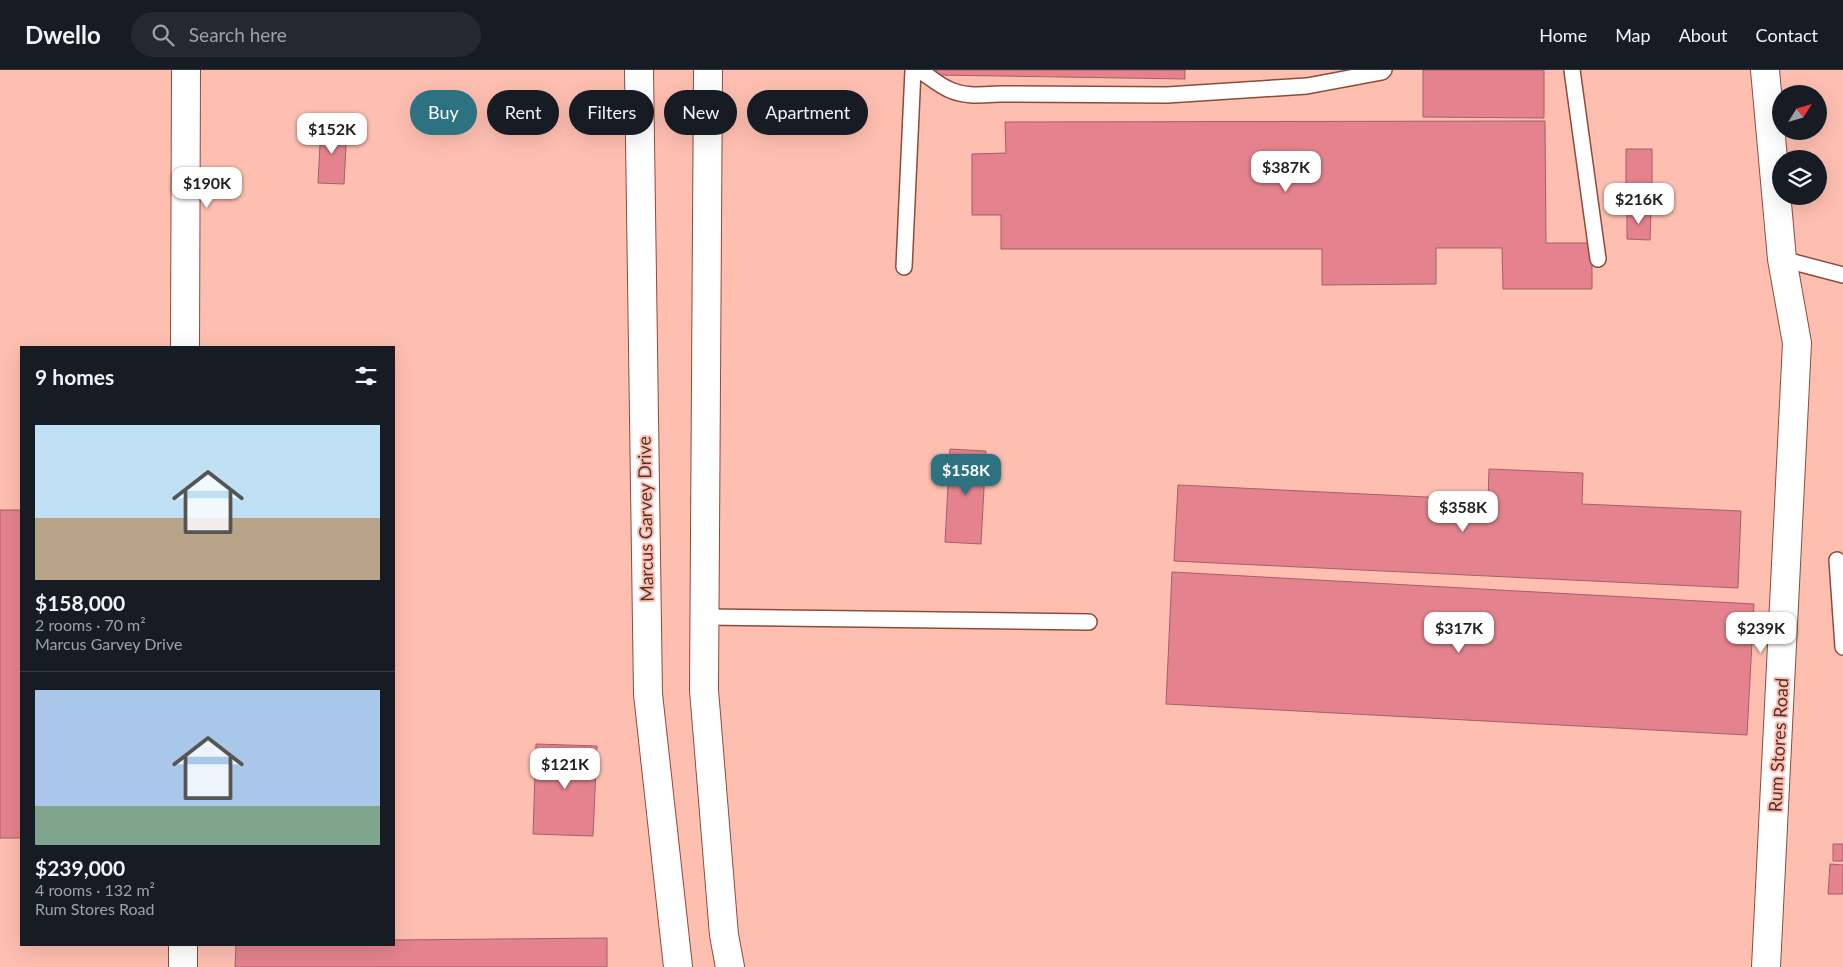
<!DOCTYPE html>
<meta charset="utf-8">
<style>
:root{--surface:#171b24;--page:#242831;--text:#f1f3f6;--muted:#9ea1a6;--line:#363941;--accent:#2d7281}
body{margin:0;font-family:Lato,sans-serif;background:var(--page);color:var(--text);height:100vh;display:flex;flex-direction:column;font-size:19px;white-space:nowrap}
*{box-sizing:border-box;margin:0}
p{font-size:16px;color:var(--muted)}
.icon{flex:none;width:28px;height:28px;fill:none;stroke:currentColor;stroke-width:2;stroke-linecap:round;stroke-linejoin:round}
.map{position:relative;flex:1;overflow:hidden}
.sheet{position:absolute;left:20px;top:276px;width:375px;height:600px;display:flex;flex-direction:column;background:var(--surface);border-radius:0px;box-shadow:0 5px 20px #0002}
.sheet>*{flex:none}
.top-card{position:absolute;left:410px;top:20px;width:475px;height:45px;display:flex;gap:10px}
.needle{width:32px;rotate:53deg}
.fabs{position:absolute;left:1772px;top:15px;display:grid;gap:10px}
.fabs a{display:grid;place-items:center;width:55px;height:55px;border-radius:50%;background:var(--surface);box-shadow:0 5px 20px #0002;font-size:25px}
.price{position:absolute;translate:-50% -42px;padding:0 11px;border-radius:10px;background:#fff;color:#222;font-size:16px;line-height:32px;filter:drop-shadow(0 1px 2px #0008)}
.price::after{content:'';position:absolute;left:50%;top:30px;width:15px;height:11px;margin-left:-8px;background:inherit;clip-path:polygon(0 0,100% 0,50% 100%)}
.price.on{background:var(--accent);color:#fff}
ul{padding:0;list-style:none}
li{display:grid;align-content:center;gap:10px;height:265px;padding:0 15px}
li+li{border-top:1px solid var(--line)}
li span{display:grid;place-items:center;height:155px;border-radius:0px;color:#555}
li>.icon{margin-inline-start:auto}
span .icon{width:90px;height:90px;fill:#fffc;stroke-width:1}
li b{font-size:21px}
h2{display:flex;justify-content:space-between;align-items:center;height:60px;padding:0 15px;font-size:21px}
.pill{padding:0 18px;border-radius:22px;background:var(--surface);box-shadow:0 5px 20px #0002;font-size:18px;line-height:45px}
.pill.on{background:var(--accent);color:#fff}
header{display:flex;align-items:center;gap:30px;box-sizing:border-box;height:70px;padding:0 25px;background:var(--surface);border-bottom:1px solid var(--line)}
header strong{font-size:24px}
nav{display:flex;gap:28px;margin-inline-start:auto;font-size:18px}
.search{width:350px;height:45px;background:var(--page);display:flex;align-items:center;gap:12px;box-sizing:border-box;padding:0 18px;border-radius:28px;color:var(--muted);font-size:19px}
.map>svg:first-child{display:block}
</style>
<header>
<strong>Dwello</strong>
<div class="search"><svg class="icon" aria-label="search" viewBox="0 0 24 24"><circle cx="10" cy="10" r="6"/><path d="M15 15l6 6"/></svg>Search here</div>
<nav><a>Home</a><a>Map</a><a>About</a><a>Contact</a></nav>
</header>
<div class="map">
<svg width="1843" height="897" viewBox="0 0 1843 897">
<rect width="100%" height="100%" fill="#febfb1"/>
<path fill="#e4838e" stroke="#a65e66" d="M936 0H1185V9L936 5Z
M1423 0H1544V48L1423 47Z
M1545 51 1546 173H1592V219H1503L1502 178H1436V214L1322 215V179H1001V145H972V84L1006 83 1005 52Z
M321 55 347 56 344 114 318 113Z
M1626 79H1652V130H1626Z
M1627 140 1651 141 1650 170 1627 169Z
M950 379 986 381 981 474 945 472Z
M1489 399 1583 403 1582 434 1741 441 1738 518 1174 491 1178 415 1488 430Z
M0 440H21V768H0Z
M1172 502 1754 534 1747 665 1166 634Z
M536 674 597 676 593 766 533 764Z
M1833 774H1843V791H1833Z
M1830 794 1843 795V824H1828Z
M607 868V897H235L236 875H394V870Z"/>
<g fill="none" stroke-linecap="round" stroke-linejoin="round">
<g stroke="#8e4b3c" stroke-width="18">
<path id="service" d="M918 0C928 5 937 14 948 19 964 27 981 25 999 24L1167 25 1307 16 1382 2 1384 0
M1572 0 1598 189
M1782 189 1843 205
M904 197 913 0
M1837 490 1843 577
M705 547 1089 552"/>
</g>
<g stroke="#8e4b3c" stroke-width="30">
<path id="minor" d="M1765 0 1782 189 1797 273 1766 897
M185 278 186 0
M183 897V875"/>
</g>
<g stroke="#8e4b3c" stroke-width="30">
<path id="trunk" d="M639 0 648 624 678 897
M708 0 704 620 724 865 730 897"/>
</g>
<use href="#service" stroke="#fff" stroke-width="15"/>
<use href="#minor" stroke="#fff" stroke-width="28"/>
<use href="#trunk" stroke="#fff" stroke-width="28"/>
</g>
<g text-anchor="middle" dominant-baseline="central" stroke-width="4" stroke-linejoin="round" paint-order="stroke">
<g font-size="18" fill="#52332c" stroke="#febfb1">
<text transform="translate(645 449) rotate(-91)">Marcus Garvey Drive</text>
<text transform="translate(1778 675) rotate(-87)">Rum Stores Road</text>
</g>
</g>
</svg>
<div class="fabs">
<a><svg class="needle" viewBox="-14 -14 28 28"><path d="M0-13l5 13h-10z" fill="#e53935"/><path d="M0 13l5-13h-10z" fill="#9ea1a6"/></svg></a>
<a><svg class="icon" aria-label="layers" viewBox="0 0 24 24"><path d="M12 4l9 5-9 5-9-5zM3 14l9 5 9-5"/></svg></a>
</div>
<b class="price" style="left:332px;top:85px">$152K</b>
<b class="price" style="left:1286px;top:123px">$387K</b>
<b class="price" style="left:207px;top:139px">$190K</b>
<b class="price" style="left:1639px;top:155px">$216K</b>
<b class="price on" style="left:966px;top:426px">$158K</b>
<b class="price" style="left:1463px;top:463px">$358K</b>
<b class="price" style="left:1459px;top:584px">$317K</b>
<b class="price" style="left:1761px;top:584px">$239K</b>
<b class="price" style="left:565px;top:720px">$121K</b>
<div class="top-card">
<a class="pill on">Buy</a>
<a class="pill">Rent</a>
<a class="pill">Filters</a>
<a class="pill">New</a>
<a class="pill">Apartment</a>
</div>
<section class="sheet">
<h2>9 homes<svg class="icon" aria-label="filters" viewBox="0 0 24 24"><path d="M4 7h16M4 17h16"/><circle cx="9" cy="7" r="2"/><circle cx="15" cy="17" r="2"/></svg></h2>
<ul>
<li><span style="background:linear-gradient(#bfe0f5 60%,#b9a48a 0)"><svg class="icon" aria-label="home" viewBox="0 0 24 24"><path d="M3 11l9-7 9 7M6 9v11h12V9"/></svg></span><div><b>$158,000</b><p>2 rooms · 70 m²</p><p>Marcus Garvey Drive</p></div></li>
<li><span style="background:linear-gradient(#a9c7e8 75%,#7fa58c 0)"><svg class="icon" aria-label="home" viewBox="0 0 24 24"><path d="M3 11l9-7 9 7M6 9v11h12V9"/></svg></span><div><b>$239,000</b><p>4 rooms · 132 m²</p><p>Rum Stores Road</p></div></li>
</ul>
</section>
</div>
